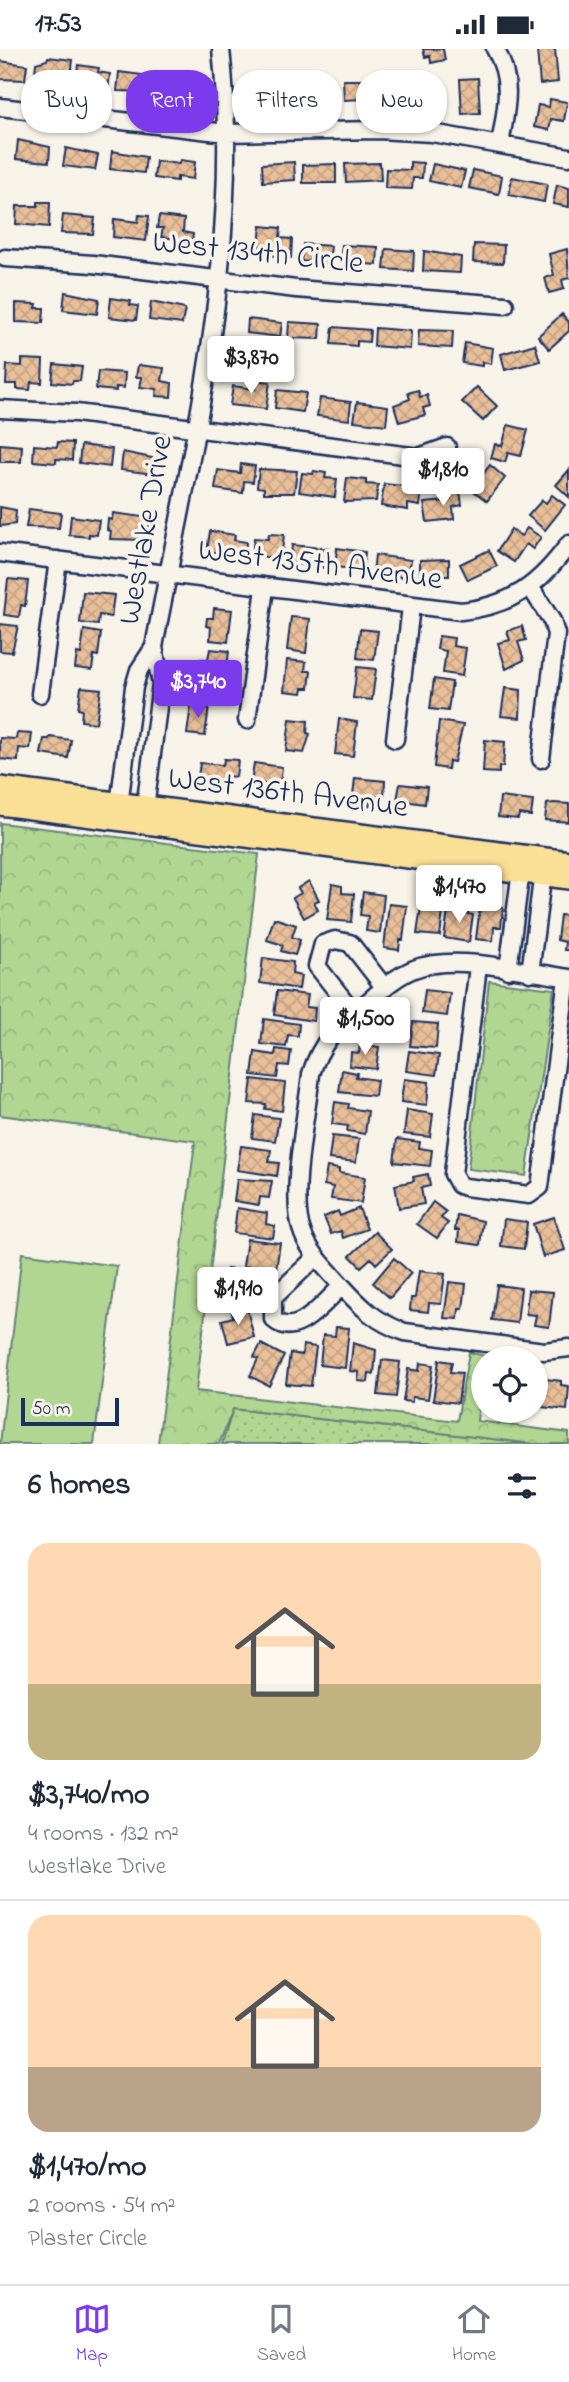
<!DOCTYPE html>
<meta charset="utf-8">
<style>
:root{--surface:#fff;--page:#f6f6f7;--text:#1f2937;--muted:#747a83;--line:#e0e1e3;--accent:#7c3aed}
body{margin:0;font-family:"Indie Flower",sans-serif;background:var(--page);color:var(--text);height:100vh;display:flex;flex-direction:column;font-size:26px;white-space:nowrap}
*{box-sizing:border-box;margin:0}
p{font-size:23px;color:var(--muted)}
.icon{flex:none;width:38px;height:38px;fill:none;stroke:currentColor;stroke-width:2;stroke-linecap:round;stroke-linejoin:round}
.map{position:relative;height:1395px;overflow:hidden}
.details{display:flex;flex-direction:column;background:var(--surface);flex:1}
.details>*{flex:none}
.guide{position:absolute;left:21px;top:21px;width:528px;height:63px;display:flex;gap:14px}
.buttons{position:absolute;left:471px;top:1297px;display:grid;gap:14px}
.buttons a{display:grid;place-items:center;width:77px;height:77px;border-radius:50%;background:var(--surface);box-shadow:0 2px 5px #0004;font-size:35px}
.scale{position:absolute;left:21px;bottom:18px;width:98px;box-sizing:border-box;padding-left:7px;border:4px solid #1b2f5e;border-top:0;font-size:19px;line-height:24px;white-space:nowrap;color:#1b2f5e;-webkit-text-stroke:5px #f7f3e8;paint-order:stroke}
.price{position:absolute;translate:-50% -60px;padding:0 16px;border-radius:7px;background:#fff;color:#222;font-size:23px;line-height:46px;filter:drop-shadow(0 2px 4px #0008)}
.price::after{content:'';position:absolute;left:50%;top:42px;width:21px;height:16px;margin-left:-10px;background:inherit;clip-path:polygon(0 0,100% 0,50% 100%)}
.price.current{background:var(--accent);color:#fff}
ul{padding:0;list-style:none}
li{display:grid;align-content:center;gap:14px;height:371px;padding:0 28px}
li+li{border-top:2px solid var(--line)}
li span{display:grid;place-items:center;height:217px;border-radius:21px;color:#555}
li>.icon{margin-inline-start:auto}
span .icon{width:126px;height:126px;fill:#fffc;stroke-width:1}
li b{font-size:30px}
h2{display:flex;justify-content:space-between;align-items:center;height:84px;padding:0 28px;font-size:30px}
.tag{padding:0 24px;border-radius:28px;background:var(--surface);box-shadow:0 2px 5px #0004;font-size:24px;line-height:63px}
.tag.current{background:var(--accent);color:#fff}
.status{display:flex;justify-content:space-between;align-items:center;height:49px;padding:0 35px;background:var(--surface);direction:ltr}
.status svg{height:19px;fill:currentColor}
.dock{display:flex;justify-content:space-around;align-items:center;height:98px;border-top:2px solid var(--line);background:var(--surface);font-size:19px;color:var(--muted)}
.dock a{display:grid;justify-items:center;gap:4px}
.dock .current{color:var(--accent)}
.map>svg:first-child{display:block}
</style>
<div class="status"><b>17:53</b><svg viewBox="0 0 49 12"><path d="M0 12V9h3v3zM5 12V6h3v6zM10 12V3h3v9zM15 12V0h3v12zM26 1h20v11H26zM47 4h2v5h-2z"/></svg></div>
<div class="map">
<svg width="569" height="1395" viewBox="0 0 569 1395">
<defs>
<pattern id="grass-dots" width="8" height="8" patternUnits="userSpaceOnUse" patternTransform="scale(1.75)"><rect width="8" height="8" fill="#b1d692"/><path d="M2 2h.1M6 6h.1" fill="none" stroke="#98b880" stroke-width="1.8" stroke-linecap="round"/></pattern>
<pattern id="forest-crowns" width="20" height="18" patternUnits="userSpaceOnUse" patternTransform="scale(1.75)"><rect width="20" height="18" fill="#b1d692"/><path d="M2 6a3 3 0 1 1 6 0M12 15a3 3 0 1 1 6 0" fill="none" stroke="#98b880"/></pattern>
<pattern id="building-cross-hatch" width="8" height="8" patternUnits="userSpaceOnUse" patternTransform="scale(1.75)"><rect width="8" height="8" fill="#e8bf98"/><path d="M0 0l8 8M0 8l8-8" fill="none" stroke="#c6a485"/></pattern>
</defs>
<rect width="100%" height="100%" fill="#f7f3e8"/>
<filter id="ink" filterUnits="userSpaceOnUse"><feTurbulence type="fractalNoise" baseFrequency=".0143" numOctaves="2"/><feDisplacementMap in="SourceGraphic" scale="14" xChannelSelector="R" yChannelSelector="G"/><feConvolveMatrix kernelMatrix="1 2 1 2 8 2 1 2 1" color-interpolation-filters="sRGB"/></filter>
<g filter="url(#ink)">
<path fill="url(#grass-dots)" stroke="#668278" stroke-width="2" d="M233 1360 535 1395H222Z"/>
<path fill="url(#forest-crowns)" stroke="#668278" stroke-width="2" d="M0 774 259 805 196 1342 457 1372 469 1303 485 1307 477 1372 569 1384V1395H535L233 1360 219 1395H158L195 1092 0 1066Z
M489 932 554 940 526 1127 468 1120Z"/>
<path fill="#b1d692" stroke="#668278" stroke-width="2" d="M22 1204 117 1217 94 1395H0Z"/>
<path fill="url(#building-cross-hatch)" stroke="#1b2f5e" stroke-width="2" d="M423 0H443L445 11 431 14 430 7 425 8Z
M555 0 558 33 540 35 537 1Z
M48 8 73 11 70 35 34 33 36 14 47 11Z
M0 12 27 16 25 31 0 30Z
M78 16 99 19 98 23 110 25 108 41 76 34Z
M293 22V60L278 61V54H258V36H272V23Z
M119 23 150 27 149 43 117 42Z
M478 29 480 64 462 65 460 30Z
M161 31 195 35 193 51 159 48Z
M343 31H369V35H381V49L344 51Z
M334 36 336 55 301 57 300 38Z
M396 36 428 38 426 56 394 54Z
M550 50 567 53 564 72 551 70 549 81 534 78 538 56 549 58Z
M18 91 50 98 49 113 16 110Z
M66 99 98 106 95 121 63 117Z
M112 102 146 108 144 124 110 120Z
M180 111 195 113 193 130 177 128V132L154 129 156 112 179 115Z
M294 113 295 131 263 133 262 115Z
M410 113 423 114 422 129H413L412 140 385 139 386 120 410 121Z
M380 114 381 131 346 133 345 115Z
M336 115V134H303V116Z
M433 115 465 122 461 139 429 132Z
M473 121 502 127 499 145 469 139Z
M512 128 547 135 544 153 509 146Z
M557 136 569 139V158L553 155Z
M38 153H50L49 178 16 175 17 157H38Z
M63 166 95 169 93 185 61 184Z
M139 166 149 167 146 192 113 188 114 170 138 173Z
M159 167 184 170 183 183 193 185 191 199 177 198 178 190 161 188 163 179H157Z
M261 177 281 179 280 189 292 190 291 209 258 205Z
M303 195 331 197 329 215 301 212Z
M474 195 504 196 503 214 473 213Z
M342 196 378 198 377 216 340 213Z
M386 200 414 202 413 222 384 220Z
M567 200 569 229 562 231 564 240 549 244 545 229 554 226 549 205Z
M424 202 461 208 460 224 423 222Z
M65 243 99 250 97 265 63 261Z
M111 249 131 252 130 256 138 257 136 271 109 268Z
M151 253 185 260 182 275 149 271Z
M16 254 37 255 36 259H44L43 274 16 273Z
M562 265 569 273V282L549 300 538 287Z
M248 270 282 274 280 288 247 284Z
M289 273 321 275 320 290 288 289Z
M333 278 370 281 369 293 357 292V297L331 295Z
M375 279 411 282 410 300 374 297Z
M419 281 453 282 452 299 418 297Z
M465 294 493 299 491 315 482 313V317L462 314Z
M535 295 540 312 505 321 501 305Z
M22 310 43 311 42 334 31 333 30 341 17 340V335H6L7 316 22 317Z
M54 315 82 318 80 332H73L72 335 52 333Z
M138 316 164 319 162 332 172 334 171 348 156 347 157 340 140 338 142 328H136Z
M98 322 125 324 124 339 116 338V342L96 340Z
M256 331 270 333 266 360 230 356 233 337 255 340Z
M477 338 497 357 483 372 462 353Z
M277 341 306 344 303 363 275 359Z
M418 341 420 348 427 346 430 357 423 359 425 366 399 373 394 356 410 350 408 344Z
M320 349 351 353 349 371 317 367Z
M357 353 388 357 386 376 354 372Z
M508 376 528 381 521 407 508 404 505 413 491 409 495 395 502 397Z
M58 393 73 394 72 411 56 410V414L33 412 34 396 57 398Z
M0 395 22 397 21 413H0Z
M81 396 112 400 110 418 79 414Z
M123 403 157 410 154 425 121 421Z
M241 415 255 417 253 433 244 432 243 444 215 440 218 421 240 424Z
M490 416 505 429 487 452 471 440Z
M259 420 297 422 294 444H264V439L257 438Z
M569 421V448L556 436Z
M314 422 326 424 325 429 337 430 335 448 299 443 302 424 313 425Z
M347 429 366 431V435L378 436 376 452 344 453Z
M384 435 422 439 420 457 408 455V461L381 457Z
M460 442 462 456 453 458 454 470 427 473 424 454 447 452 446 444Z
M552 446 565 456 545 481 528 467 542 451 546 454Z
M0 458 16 461 15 475 0 477Z
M29 460 61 464 59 479 26 478Z
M113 464 150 469 147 491 110 490 111 482 107 481 108 470 112 471Z
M71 467 99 471 97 486 89 485V488L69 486Z
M527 479 541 488 533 500 526 495 514 513 497 502 511 480 521 487Z
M210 482 235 486 234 491 246 493 245 507 207 502Z
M269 485 284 486 281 510 252 506 254 489 268 490Z
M292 496 329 500 327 519 290 514Z
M337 499 365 503 363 521 335 518Z
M489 501 497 517 468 531 460 515Z
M375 506 411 511 408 529 373 524Z
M449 510V527H442V531L420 532V511Z
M8 530 28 532 25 557 21 556 19 568 4 566Z
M83 543 114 546 111 568 99 566 98 576 80 574Z
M214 559 232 561 228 593 210 591 211 578 206 577 207 569H213Z
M291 568 310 570 306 604 287 601Z
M0 575 18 577 12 603 0 602Z
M522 577 526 591 518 593 524 611 506 620 498 594 510 591 507 582Z
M360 580 378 582 374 611 357 609Z
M84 581 101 584 98 607 94 606 92 621 75 619 77 604 81 605Z
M439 587 454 589 453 597 466 599 462 627 443 624 446 602 437 600Z
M210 600 229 602 225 634 198 631 201 610H208Z
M287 611 306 613 305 622H311L309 639H303L302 644 284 642Z
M357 618 376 620 372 651 353 649Z
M434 630 452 633 448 662 430 660Z
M81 638 101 640 96 674 81 672 82 661 78 660Z
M505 639 521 641 520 669 501 667Z
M191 656 209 658 205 687 187 685Z
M290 670 308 672 307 684 310 685 304 704 286 702Z
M339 670 357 673 353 707 335 705Z
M439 672 463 676 454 713 449 712 448 720 434 718Z
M17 684 32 685 30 700 19 699 18 712 0 710V689L16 690Z
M50 688 71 691 68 709 41 705 44 690H49Z
M485 691 505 693 503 718H499V724L483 723Z
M224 710 238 711 236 728 226 727 225 738 197 735 200 714 223 716Z
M254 714 282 718 280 737 251 733Z
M355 729 385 732 384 748 371 747 370 757 352 755Z
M400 735 427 738 425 755 397 751Z
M500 748 533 752 531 767 519 765 518 770 498 768Z
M554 754 569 755V773L545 771 547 755Z
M309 832 319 851 314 853 318 861 304 869 293 849 301 844 298 839Z
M332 835 342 837V844L354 845 351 873 327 871Z
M363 843 384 846 380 884 366 882 368 867 360 866Z
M426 853 434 854 433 860 443 862 440 887 417 885 421 858 425 859Z
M389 855 407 857 403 891H400L399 901 384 899Z
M480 857 503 859 501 878H494L493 892 476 890Z
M460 858 468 859V865L473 866 469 893 444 889 448 862 459 864Z
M560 866 569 867V901H564L565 893 557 891Z
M274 869 296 876 292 888 300 891 295 906 281 902 283 896 267 891Z
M263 909 293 913 292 925 301 927 299 940 260 934Z
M425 941 450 944 447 967 422 964Z
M277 942 308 946 306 958 315 959 314 972 274 966Z
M264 970 299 975 298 987 288 986 286 998 261 995Z
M413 973 438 975 436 999 410 997Z
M360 995 379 998 376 1020 350 1017 351 1003 359 1004Z
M276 1000 291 1002 289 1017 279 1016 277 1029 252 1026 255 1003 275 1006Z
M409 1002 439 1006 436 1026 406 1022Z
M342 1021 357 1024 356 1028 377 1031 375 1047 339 1043Z
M252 1030 285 1034 282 1062 265 1060 266 1055 249 1054Z
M404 1030 429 1033 427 1056 401 1053Z
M335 1053 349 1055 348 1059 368 1062 365 1085 347 1082 348 1077 332 1075Z
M407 1061 433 1065 430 1088 404 1085Z
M255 1066 279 1069 275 1092 252 1089Z
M332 1087 359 1090 356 1113 329 1110Z
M397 1090 420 1093 419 1099 432 1101 430 1117 394 1113Z
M241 1097 271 1101 269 1113 279 1114 277 1127 237 1121Z
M327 1118 339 1120V1124L365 1128 361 1154 331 1150 333 1138 324 1136Z
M428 1125 430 1137 421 1139 424 1155 399 1159 395 1136 414 1132 413 1128Z
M237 1130 272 1132 269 1149 260 1148 259 1156 234 1152Z
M433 1153 446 1163 441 1169 448 1174 437 1189 417 1175Z
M237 1159 267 1164 266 1175 275 1177 273 1189 234 1184Z
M359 1159 367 1180 343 1189 341 1182 331 1185 324 1168 338 1162 340 1167Z
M457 1166 483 1172 480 1196 458 1193 459 1181H455Z
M554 1168 565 1201 543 1208 533 1175Z
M504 1170 527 1173 524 1200 501 1197Z
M375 1183 392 1200 376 1215 371 1209 361 1218 350 1207Z
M247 1190 280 1194 276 1221 243 1217Z
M394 1209 411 1224 390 1249 373 1234Z
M227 1220 263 1225 261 1238 251 1236 250 1248 224 1245Z
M419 1222 445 1225 441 1255 429 1254 428 1263 410 1261 411 1249H415Z
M449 1233 466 1235 463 1260H459L458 1270 444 1269Z
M497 1236 521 1239 517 1274 492 1271Z
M528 1241 553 1243 549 1278 534 1276 536 1266 526 1265Z
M247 1260 254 1288 228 1294 222 1271 233 1268 232 1263Z
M336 1278 349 1279 345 1319 320 1316 323 1286 335 1287Z
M353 1294 376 1301 374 1325 369 1324 368 1333 358 1332 359 1323 350 1322Z
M261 1295 284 1307 269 1337 250 1327 258 1310 254 1308Z
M303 1296 316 1298 311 1337 286 1335 290 1304 302 1306Z
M382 1311 400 1313 396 1348 378 1346Z
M439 1311 452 1313 450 1323 462 1324 458 1354 433 1351Z
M420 1314 433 1316 428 1350 412 1348V1353L403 1352 408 1320 419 1322Z
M545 1330 561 1332V1336L569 1337 567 1361 542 1358Z"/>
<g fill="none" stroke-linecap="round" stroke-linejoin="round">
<g stroke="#1b2f5e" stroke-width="21">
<path id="minor" d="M495 0C514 31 506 61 500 95
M0 58 227 84 378 81 432 84 569 108
M5 209 93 215 296 240 505 256
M0 360 76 364 419 408 447 398
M0 504 461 562C512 557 540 535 569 495
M531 539 552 572 556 585 541 710
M40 645 58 511
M247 671 265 539
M395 690 411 558
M118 764 134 638 139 621 154 598C191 401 243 202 221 0
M144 767 161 635 154 598
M478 917 453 1125 459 1136 465 1138 529 1146 540 1138 567 929
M508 921 522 813
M530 924 544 815
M569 929C525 923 455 904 414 920 394 928 378 944 362 958 337 977 320 995 311 1025 307 1066 288 1149 303 1185 311 1205 327 1220 341 1236 361 1258 377 1274 405 1283L544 1302 569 1299
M354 964 317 917 323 895 335 891 350 894 385 939
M316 1208 273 1249V1270C296 1292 325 1252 342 1237"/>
</g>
<g stroke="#1b2f5e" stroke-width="26">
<path id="major" d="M0 739 569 813
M0 755 569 829"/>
</g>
<use href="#minor" stroke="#f7f3e8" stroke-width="16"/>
<use href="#major" stroke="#fadf96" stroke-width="21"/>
</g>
</g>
<g text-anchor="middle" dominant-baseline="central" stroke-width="7" stroke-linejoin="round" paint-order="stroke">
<g font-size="32" fill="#1b2f5e" stroke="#f7f3e8">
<text transform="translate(258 205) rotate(6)">West 134th Circle</text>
<text transform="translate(147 481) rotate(-80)">Westlake Drive</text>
<text transform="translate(320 517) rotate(7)">West 135th Avenue</text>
<text transform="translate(288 745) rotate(7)">West 136th Avenue</text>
</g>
</g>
</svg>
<div class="buttons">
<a><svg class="icon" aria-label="locate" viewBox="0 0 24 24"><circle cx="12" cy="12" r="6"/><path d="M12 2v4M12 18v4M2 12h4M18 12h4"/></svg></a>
</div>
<div class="scale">50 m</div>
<b class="price" style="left:251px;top:347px">$3,870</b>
<b class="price" style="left:443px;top:459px">$1,810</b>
<b class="price current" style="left:198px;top:671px">$3,740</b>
<b class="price" style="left:459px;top:876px">$1,470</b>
<b class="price" style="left:365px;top:1008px">$1,500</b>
<b class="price" style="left:238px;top:1278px">$1,910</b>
<div class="guide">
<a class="tag">Buy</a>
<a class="tag current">Rent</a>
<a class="tag">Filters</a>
<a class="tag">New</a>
</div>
</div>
<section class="details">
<h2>6 homes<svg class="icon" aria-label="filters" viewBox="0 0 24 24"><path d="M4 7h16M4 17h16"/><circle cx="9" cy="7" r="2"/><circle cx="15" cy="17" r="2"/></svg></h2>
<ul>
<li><span style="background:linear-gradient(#ffd9b3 65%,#c2b280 0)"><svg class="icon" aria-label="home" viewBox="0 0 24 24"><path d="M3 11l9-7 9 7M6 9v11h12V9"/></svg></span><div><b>$3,740/mo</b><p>4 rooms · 132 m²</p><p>Westlake Drive</p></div></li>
<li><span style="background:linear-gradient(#ffd9b3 70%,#b9a48a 0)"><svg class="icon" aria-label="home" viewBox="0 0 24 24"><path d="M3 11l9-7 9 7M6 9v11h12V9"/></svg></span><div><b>$1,470/mo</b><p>2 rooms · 54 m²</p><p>Plaster Circle</p></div></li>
</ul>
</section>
<nav class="dock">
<a class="current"><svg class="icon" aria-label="map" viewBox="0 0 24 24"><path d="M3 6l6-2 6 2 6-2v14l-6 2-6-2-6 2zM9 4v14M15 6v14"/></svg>Map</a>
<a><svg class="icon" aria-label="saved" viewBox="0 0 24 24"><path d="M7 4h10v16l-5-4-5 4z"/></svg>Saved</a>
<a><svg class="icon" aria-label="home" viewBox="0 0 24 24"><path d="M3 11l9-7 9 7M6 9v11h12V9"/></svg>Home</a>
</nav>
